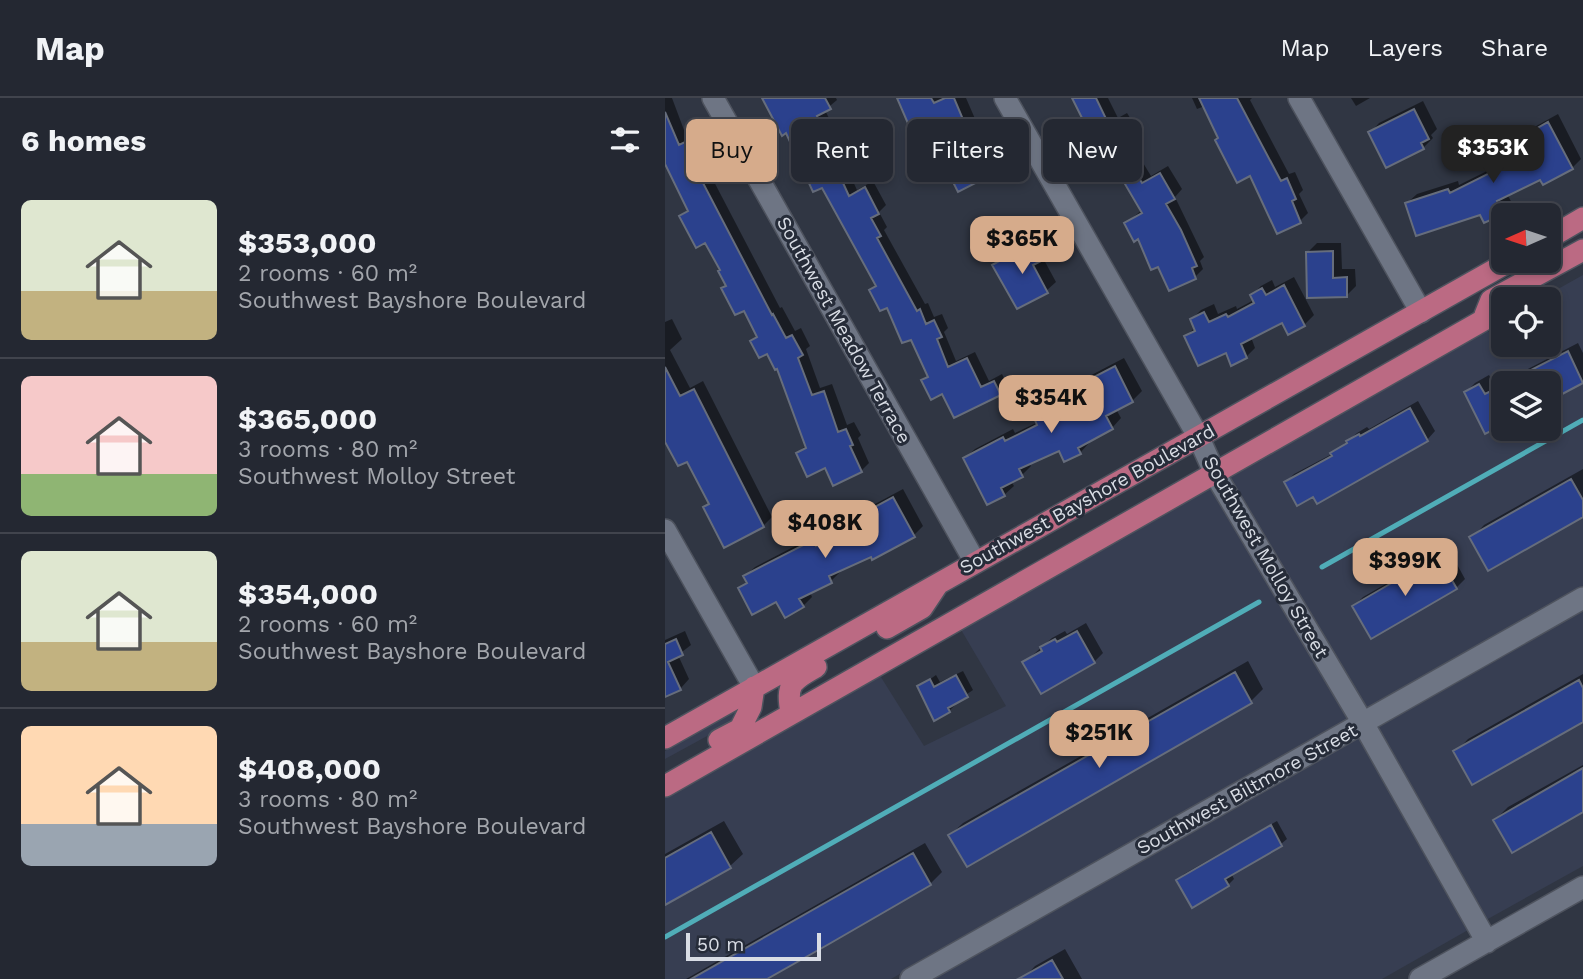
<!DOCTYPE html>
<meta charset="utf-8">
<style>
:root{--surface:#242832;--page:#2c303a;--text:#f1f3f6;--muted:#a3a6ac;--line:#41444d;--accent:#d6ab8b}
body{margin:0;font-family:"Work Sans",sans-serif;background:var(--page);color:var(--text);height:100vh;display:flex;flex-direction:column;font-size:26px;white-space:nowrap}
*{box-sizing:border-box;margin:0}
p{font-size:23px;color:var(--muted)}
.icon{flex:none;width:38px;height:38px;fill:none;stroke:currentColor;stroke-width:2;stroke-linecap:round;stroke-linejoin:round}
.map{position:relative;flex:1;overflow:hidden}
.details{display:flex;flex-direction:column;background:var(--surface);width:665px}
.details>*{flex:none}
.guide{position:absolute;left:21px;top:21px;width:665px;height:63px;display:flex;gap:14px}
.needle{width:46px;rotate:267deg}
.buttons{position:absolute;left:826px;top:105px;display:grid;gap:14px}
.buttons a{display:grid;place-items:center;width:70px;height:70px;border-radius:10px;background:var(--surface);box-shadow:0 4px 10px #0003,0 0 0 2px var(--line);font-size:35px}
.scale{position:absolute;left:21px;bottom:18px;width:135px;box-sizing:border-box;padding-left:7px;border:4px solid #d9dde5;border-top:0;font-size:19px;line-height:24px;white-space:nowrap;color:#d9dde5;-webkit-text-stroke:5px #262c39;paint-order:stroke}
.price{position:absolute;translate:-50% -60px;padding:0 16px;border-radius:14px;background:var(--accent);color:#111;font-size:23px;line-height:46px;filter:drop-shadow(0 2px 4px #0008)}
.price::after{content:'';position:absolute;left:50%;top:42px;width:21px;height:16px;margin-left:-10px;background:inherit;clip-path:polygon(0 0,100% 0,50% 100%)}
.price.selected{background:#222;color:#fff}
ul{padding:0;list-style:none}
li{display:flex;align-items:center;gap:21px;height:175px;padding:0 21px}
li+li{border-top:2px solid var(--line)}
li span{display:grid;place-items:center;flex:none;width:196px;height:140px;border-radius:10px;color:#555}
li>.icon{margin-inline-start:auto}
span .icon{width:84px;height:84px;fill:#fffc;stroke-width:1}
li b{font-size:30px}
h2{display:flex;justify-content:space-between;align-items:center;height:84px;padding:0 21px;font-size:30px}
.chip{padding:0 24px;border-radius:10px;background:var(--surface);box-shadow:0 4px 10px #0003,0 0 0 2px var(--line);font-size:24px;line-height:63px}
.chip.selected{background:var(--accent);color:#111}
header{display:flex;align-items:center;gap:42px;box-sizing:border-box;height:98px;padding:0 35px;background:var(--surface);border-bottom:2px solid var(--line)}
header strong{font-size:33px}
nav{display:flex;gap:38px;margin-inline-start:auto;font-size:24px}
main{display:flex;flex:1;min-height:0}
.map>svg:first-child{display:block}
</style>
<header>
<strong>Map</strong>
<nav><a>Map</a><a>Layers</a><a>Share</a></nav>
</header>
<main>
<section class="details">
<h2>6 homes<svg class="icon" aria-label="filters" viewBox="0 0 24 24"><path d="M4 7h16M4 17h16"/><circle cx="9" cy="7" r="2"/><circle cx="15" cy="17" r="2"/></svg></h2>
<ul>
<li><span style="background:linear-gradient(#dfe7d0 65%,#c2b280 0)"><svg class="icon" aria-label="home" viewBox="0 0 24 24"><path d="M3 11l9-7 9 7M6 9v11h12V9"/></svg></span><div><b>$353,000</b><p>2 rooms · 60 m²</p><p>Southwest Bayshore Boulevard</p></div></li>
<li><span style="background:linear-gradient(#f6c9c9 70%,#8fb573 0)"><svg class="icon" aria-label="home" viewBox="0 0 24 24"><path d="M3 11l9-7 9 7M6 9v11h12V9"/></svg></span><div><b>$365,000</b><p>3 rooms · 80 m²</p><p>Southwest Molloy Street</p></div></li>
<li><span style="background:linear-gradient(#dfe7d0 65%,#c2b280 0)"><svg class="icon" aria-label="home" viewBox="0 0 24 24"><path d="M3 11l9-7 9 7M6 9v11h12V9"/></svg></span><div><b>$354,000</b><p>2 rooms · 60 m²</p><p>Southwest Bayshore Boulevard</p></div></li>
<li><span style="background:linear-gradient(#ffd9b3 70%,#9aa5b1 0)"><svg class="icon" aria-label="home" viewBox="0 0 24 24"><path d="M3 11l9-7 9 7M6 9v11h12V9"/></svg></span><div><b>$408,000</b><p>3 rooms · 80 m²</p><p>Southwest Bayshore Boulevard</p></div></li>
</ul>
</section>
<div class="map">
<svg width="918" height="881" viewBox="0 0 918 881">
<rect width="100%" height="100%" fill="#303643"/>
<path fill="#373e52" fill-rule="evenodd" d="M918 177V489L702 612 564 379 819 233 824 234 827 229 838 222V247H884V201H875ZM838 285H884V331H838Z
M546 389 685 622 226 881H0V699L129 624 137 623V620L214 576 259 648 341 608 295 530Z
M918 511V768L821 822 712 629Z
M73 611 66 625 0 661V653Z
M694 639 803 832 717 881H265Z"/>
<path fill="#0007" d="M0 0H7L22 40 29 37 48 74 45 76 115 210 117 209 130 233 136 230 145 248 141 251 155 290 167 286 182 327 189 324 196 337 193 340 204 365 196 373 160 368 133 355 142 346 113 268 103 254 87 243 93 237 79 211 58 190 62 186 57 172 41 143 16 119 24 111 0 62Z
M98 0H171L172 2 160 12 179 51 175 55 192 92 208 83 221 107 214 114 222 129 219 132 260 206 263 205 269 219 277 216 283 230 279 234 291 263 310 254 324 283 337 276 343 288 335 295 289 318 278 294 259 283 264 277 247 239 223 207 206 193 212 186 158 88Z
M233 0H301L311 23 313 22 336 66 327 75 282 70Z
M409 0H443L453 20 462 15 469 26 460 35 486 78 503 68 517 91 510 99 539 159 535 163 538 171 530 179 494 166 461 125 477 112 454 71 415 46 427 36Z
M527 0H587L585 2 624 76 630 74 638 92 634 96 643 115 635 123 613 134 585 76 555 40 540 8 532 11Z
M686 0H705L691 8Z
M758 3 772 31 766 37 768 40 758 50 722 68 705 35 714 25Z
M893 16 916 61 907 70 876 80 842 96 847 105 838 114 816 115 742 105 752 96 793 83 794 87 862 53 855 41 864 32Z
M378 136 386 151 378 160 391 184 381 193 329 167 339 158Z
M652 145H676L677 171H690L691 188 681 198 642 155Z
M629 179 649 217 639 227 624 235 618 222 586 239 590 250 581 259 521 239 530 229 527 221 536 212 549 206 553 216 571 208 572 211 589 202 587 197 596 188 607 182 610 189Z
M7 221 17 241 5 252 25 290 38 283 107 419 98 428 40 409 45 404 23 361 0 341V224Z
M913 245 918 255V283L884 301V285H838V325L821 334 801 294 810 285 824 277 830 288Z
M459 260 477 293 467 303 451 311 456 320 447 330 423 343 424 345 415 355 395 351 364 365 366 368 357 377 346 383 349 388 339 397 300 360 310 351 348 331 350 335 373 324 381 313 410 300 406 293 415 283Z
M753 303 770 333 762 342 649 397 621 384 629 376 667 356 692 335 702 329 704 331Z
M918 371V417L807 440 819 427Z
M238 391 258 428 249 437 174 472 175 474 166 483 145 494 147 499 138 508 75 491 83 483 80 478 90 469 157 434 160 440 190 426 188 422 197 413Z
M783 450 800 481 791 490 689 508 698 499Z
M421 525 438 555 429 564H360L387 540 400 533 402 536Z
M20 533 26 547 13 557 24 581 15 591 0 597V542Z
M583 563 598 591 585 604 285 737 298 725Z
M298 573 308 592 289 605 290 607 284 613 254 589 271 577 275 584Z
M918 576V622L791 654 803 641Z
M918 667V712L830 722 843 709Z
M59 723 78 756 65 768 0 805V756Z
M612 723 622 741 616 746 566 775 569 781 563 787 513 782 519 776Z
M260 745 277 774 265 786 99 881H21Z
M400 851 417 881H358L370 868Z"/>
<g fill="none" stroke-linecap="round" stroke-linejoin="round">
<path stroke="#50adb8" stroke-width="5" d="M657 469 918 322
M0 839 594 504"/>
</g>
<path fill="#2b418d" stroke="#666d7c" stroke-width="2" d="M97 0H160L166 11 152 18 173 60 168 63 184 98 200 89 214 116 206 120 216 138 212 140 252 213 255 211 261 226 269 222 277 239 272 241 283 269 302 260 316 289 329 283 336 297 289 320 277 296 266 302 256 282 263 279 246 242 237 245 222 210 215 213 204 192 211 188 157 90 148 94 121 35 117 38Z
M232 0H266L269 5 280 0H289L302 31 304 30 328 76 293 94 282 72 272 77 251 36 248 37Z
M407 0H431L444 27 453 21 462 35 451 42 477 85 495 75 510 101 501 106 516 132 532 168 527 170 531 181 504 193 493 169 486 172 473 141 469 144 459 125 477 115 453 74 436 84 413 46 426 38Z
M534 0H572L616 83 622 80 631 101 627 103 636 125 612 136 585 78 572 85 550 42 553 40Z
M749 11 764 41 756 45 759 51 721 70 703 34Z
M0 14 14 47 20 44 40 84 38 85 107 217 108 216 121 240 127 237 138 257 133 260 147 297 159 293 173 334 181 331 188 347 185 348 197 374 168 388 160 370 142 379 131 355 141 350 112 271 110 272 102 256 94 260 85 243 92 239 79 213 70 217 56 190 61 188 53 173 55 172 40 145 31 150 14 118 23 113 0 66Z
M883 24 908 71 878 87 875 82 832 103 839 116 819 125 815 117 751 138 740 105 783 91 785 95 861 57 853 41Z
M369 144 378 162 368 167 383 195 352 211 327 167Z
M668 153V180L682 179V199L642 200 641 154Z
M619 187 640 228 623 237 617 225 576 246 582 260 566 268 561 255 533 268 519 238 530 233 525 221 539 214 544 224 561 216 563 219 589 205 585 197 597 190 601 197Z
M903 253 918 285 884 303V285H841Z
M450 268 468 304 441 318 448 331 413 350 416 356 399 364 394 353 354 371 358 379 336 390 340 398 322 407 298 360 338 339 340 343 372 327 370 322 410 303 404 292Z
M0 269 15 298 29 291 99 429 59 450 38 409 44 406 22 364 13 368 0 344Z
M814 286 820 296 838 287V327L820 336 799 294Z
M745 310 763 343 652 406 648 399 632 408 619 384 667 358 665 355 682 345 681 343 694 336 695 338Z
M906 381 918 402V419L823 473 804 439Z
M228 399 250 439 207 462 206 459 164 478 167 485 134 501 139 509 120 520 111 504 87 517 73 490 82 485 78 478 148 442 151 448 190 430 186 422Z
M773 458 792 491 706 541 687 508Z
M412 533 430 565 376 596 357 564 377 553 375 549 390 541 392 544Z
M11 541 18 557 3 564 16 592 0 599V546Z
M570 574 587 605 302 769 283 737Z
M291 577 303 599 283 610 285 614 269 623 252 588 265 581 269 589Z
M914 582 918 590V624L807 687 788 653Z
M918 670V714L847 755 828 722Z
M606 727 617 748 560 781 564 788 527 810 511 782Z
M46 734 66 770 0 807V760Z
M248 755 266 787 164 846 102 881H26Z
M387 862 398 881H353Z"/>
<g fill="none" stroke-linecap="round" stroke-linejoin="round">
<g stroke="#4e535e" stroke-width="24">
<path id="minor" d="M48 0 310 464
M340 0 533 338 550 376 698 625 822 844
M634 0 756 214
M0 432 89 589
M246 881 918 500
M755 881 918 789"/>
</g>
<g stroke="#4e535e" stroke-width="24">
<path id="major" d="M884 140 918 120
M820 217 826 202 918 152
M222 530 257 510 273 486
M126 615C121 586 126 583 151 569
M0 640 845 163
M54 642 75 631 86 609 89 589
M0 688 838 211"/>
</g>
<use href="#minor" stroke="#6e7584" stroke-width="21"/>
<use href="#major" stroke="#bb6a83" stroke-width="21"/>
</g>
<g text-anchor="middle" dominant-baseline="central" stroke-width="6" stroke-linejoin="round" paint-order="stroke">
<g font-size="19" fill="#d9dde5" stroke="#262c39">
<text transform="translate(179 232) rotate(61)">Southwest Meadow Terrace</text>
<text transform="translate(422 401) rotate(-29)">Southwest Bayshore Boulevard</text>
<text transform="translate(601 459) rotate(60)">Southwest Molloy Street</text>
<text transform="translate(582 691) rotate(-29)">Southwest Biltmore Street</text>
</g>
</g>
</svg>
<div class="buttons">
<a><svg class="needle" viewBox="-14 -14 28 28"><path d="M0-13l5 13h-10z" fill="#e53935"/><path d="M0 13l5-13h-10z" fill="#a3a6ac"/></svg></a>
<a><svg class="icon" aria-label="locate" viewBox="0 0 24 24"><circle cx="12" cy="12" r="6"/><path d="M12 2v4M12 18v4M2 12h4M18 12h4"/></svg></a>
<a><svg class="icon" aria-label="layers" viewBox="0 0 24 24"><path d="M12 4l9 5-9 5-9-5zM3 14l9 5 9-5"/></svg></a>
</div>
<div class="scale">50 m</div>
<b class="price selected" style="left:828px;top:87px">$353K</b>
<b class="price" style="left:357px;top:178px">$365K</b>
<b class="price" style="left:386px;top:337px">$354K</b>
<b class="price" style="left:160px;top:462px">$408K</b>
<b class="price" style="left:740px;top:500px">$399K</b>
<b class="price" style="left:434px;top:672px">$251K</b>
<div class="guide">
<a class="chip selected">Buy</a>
<a class="chip">Rent</a>
<a class="chip">Filters</a>
<a class="chip">New</a>
</div>
</div>
</main>
